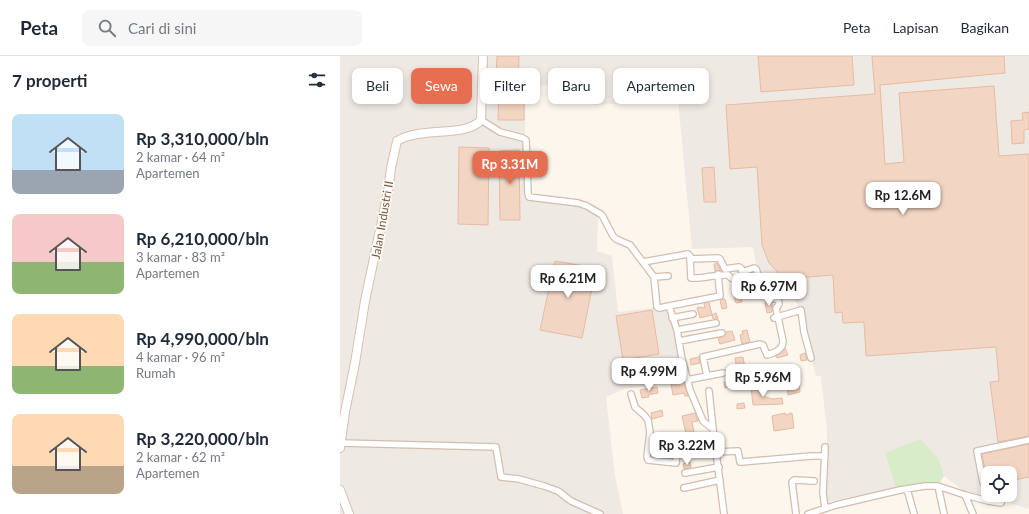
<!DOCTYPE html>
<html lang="id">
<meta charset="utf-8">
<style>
:root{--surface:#fff;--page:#f6f6f7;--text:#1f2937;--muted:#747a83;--line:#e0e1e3;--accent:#e76f51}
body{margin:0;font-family:Lato,sans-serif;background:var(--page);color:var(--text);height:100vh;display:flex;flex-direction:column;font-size:15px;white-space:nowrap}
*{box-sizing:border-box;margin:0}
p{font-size:13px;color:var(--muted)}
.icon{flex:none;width:22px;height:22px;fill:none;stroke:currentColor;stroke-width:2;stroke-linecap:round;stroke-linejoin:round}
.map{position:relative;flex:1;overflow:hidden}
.panel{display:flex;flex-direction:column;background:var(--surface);width:340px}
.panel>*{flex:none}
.guide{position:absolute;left:12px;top:12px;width:380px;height:36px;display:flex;gap:8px}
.buttons{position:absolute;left:641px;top:410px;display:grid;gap:8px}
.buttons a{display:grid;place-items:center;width:36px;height:36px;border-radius:8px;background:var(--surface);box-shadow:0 2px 6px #0003;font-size:20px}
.price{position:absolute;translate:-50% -34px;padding:0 9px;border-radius:8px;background:#fff;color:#222;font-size:13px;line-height:26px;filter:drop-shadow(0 1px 2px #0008)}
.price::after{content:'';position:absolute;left:50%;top:24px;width:12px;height:9px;margin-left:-6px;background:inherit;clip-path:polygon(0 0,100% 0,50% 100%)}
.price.current{background:var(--accent);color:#fff}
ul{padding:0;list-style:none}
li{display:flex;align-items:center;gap:12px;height:100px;padding:0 12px}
li span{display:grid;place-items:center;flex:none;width:112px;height:80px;border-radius:8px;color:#555}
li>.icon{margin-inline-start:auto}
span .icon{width:48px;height:48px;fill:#fffc;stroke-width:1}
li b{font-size:17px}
h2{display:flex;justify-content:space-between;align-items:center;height:48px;padding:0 12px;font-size:17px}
.pill{padding:0 14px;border-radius:8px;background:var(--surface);box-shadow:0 2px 6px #0003;font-size:14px;line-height:36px}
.pill.current{background:var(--accent);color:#fff}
header{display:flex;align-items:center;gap:24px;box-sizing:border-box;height:56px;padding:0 20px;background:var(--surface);border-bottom:1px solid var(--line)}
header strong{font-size:19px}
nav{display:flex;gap:22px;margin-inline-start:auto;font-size:14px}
.search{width:280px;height:36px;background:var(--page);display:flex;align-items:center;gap:10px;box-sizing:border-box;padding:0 14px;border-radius:8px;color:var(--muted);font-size:15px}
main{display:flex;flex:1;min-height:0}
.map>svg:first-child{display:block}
</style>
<header>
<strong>Peta</strong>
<div class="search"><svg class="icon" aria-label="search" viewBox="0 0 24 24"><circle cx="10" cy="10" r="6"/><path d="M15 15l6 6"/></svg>Cari di sini</div>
<nav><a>Peta</a><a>Lapisan</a><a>Bagikan</a></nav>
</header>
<main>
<section class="panel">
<h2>7 properti<svg class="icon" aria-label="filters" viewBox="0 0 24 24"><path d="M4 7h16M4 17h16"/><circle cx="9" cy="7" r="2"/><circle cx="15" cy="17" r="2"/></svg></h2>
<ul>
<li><span style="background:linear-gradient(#bfe0f5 70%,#9aa5b1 0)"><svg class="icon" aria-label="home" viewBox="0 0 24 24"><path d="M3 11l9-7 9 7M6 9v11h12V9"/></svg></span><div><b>Rp 3,310,000/bln</b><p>2 kamar · 64 m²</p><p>Apartemen</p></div></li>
<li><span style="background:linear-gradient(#f6c9c9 60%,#8fb573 0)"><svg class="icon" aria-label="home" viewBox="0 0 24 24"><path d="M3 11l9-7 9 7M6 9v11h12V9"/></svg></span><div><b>Rp 6,210,000/bln</b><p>3 kamar · 83 m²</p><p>Apartemen</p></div></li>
<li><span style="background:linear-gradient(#ffd9b3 65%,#8fb573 0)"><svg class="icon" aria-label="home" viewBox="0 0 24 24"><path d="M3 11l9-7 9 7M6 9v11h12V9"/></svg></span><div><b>Rp 4,990,000/bln</b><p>4 kamar · 96 m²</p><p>Rumah</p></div></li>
<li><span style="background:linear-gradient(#ffd9b3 65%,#b9a48a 0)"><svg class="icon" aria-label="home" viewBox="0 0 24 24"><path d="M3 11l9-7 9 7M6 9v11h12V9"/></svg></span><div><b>Rp 3,220,000/bln</b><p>2 kamar · 62 m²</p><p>Apartemen</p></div></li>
</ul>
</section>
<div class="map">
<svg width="689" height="458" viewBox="0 0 689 458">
<rect width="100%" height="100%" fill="#fdf6ec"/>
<path fill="#efe9e4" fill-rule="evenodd" d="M0 0H689V453L659 444H647L629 439 604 420 599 403 545 397 556 432 487 446V376L481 320H476L457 247 438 227 421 214 416 208 413 191 352 193 338 44 254 49 243 34 214 37 213 29 186 31 185 77 186 142 238 149 247 151 258 159 257 195 272 200 278 256 312 252 319 254 328 252 335 273 342 310 332 316 320 320 318 328 284 333 266 341 275 420 283 458H0ZM648 417H670V439H648Z"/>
<path fill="#d8ecc9" d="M580 383 599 403 604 420 598 429 556 432 545 397Z"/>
<path fill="#f3d5c3" stroke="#e6bba3" d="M157 0H179L178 33H184V64H158L159 23H156Z
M418 0H512L514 29 421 36Z
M532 0H664L665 17 540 29 545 108 564 106 559 37 654 30 659 100 689 98V380L658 386 650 326 659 325 656 291 526 300 524 266 503 267 502 256 495 257 493 219 444 223 429 207 422 189 417 111 390 113 386 49 535 38Z
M689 56V73L684 74V87L672 88 671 65 683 64 682 57Z
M119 91 149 92 148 169 118 168Z
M179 94 180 164H160L159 95Z
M374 111 376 146H364L362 112Z
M215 205 256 212 242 282 200 274Z
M377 207 381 215H375L374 208Z
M401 238 402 246 396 247 394 240Z
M385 243 387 252 382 253 380 244Z
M369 246 372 259 376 257 378 263H373L372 259 360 262 357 252 359 251 365 252 364 247Z
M432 246V256L427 257 425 247Z
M312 254 319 298 283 304 276 260Z
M407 274 410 286 402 288 400 279 403 278 402 275Z
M392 275 395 284 380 288 378 282 384 280 386 276Z
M445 292 448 299 437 302 436 300 442 296Z
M465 297 467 304 461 305 460 299Z
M359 301 360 307 351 309 350 303Z
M403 301 407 323 399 325 395 302Z
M343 325 348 340H345L344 337 333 339 331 328Z
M390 325V331L385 332 384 326Z
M459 328 460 336 448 339 447 330Z
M421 330 422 340 433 343 442 342 443 348 413 349 411 331Z
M317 331 318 337 308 339 309 341 302 342 300 334Z
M404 347 405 352 397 353V348Z
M322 354 323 360 312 363 311 357Z
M355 357 358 365 352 366 356 387 350 388V390L336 393 335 391 325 393 323 386 333 384 332 381 346 378 342 360Z
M445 357V359L452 357 454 372 434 375 432 360Z
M318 378 319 385 313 386 314 379Z
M370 380V386L361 388 360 382Z
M689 388V421L670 425V417H648V426L647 425 642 398Z
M371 394 372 400 362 401V396Z
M350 406 351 412 344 413 343 408Z"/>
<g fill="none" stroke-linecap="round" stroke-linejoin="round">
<g stroke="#d1beb0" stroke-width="8">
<path id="minor" d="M141 64 160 76 183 82 186 84 188 137 189 141 238 147 247 150 262 159 273 180 276 183 290 189 314 221 317 251 319 252 380 240 378 218
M350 203 351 222C364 223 375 218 388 219L391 222
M303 206 348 198 350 200V203L378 202 380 203 385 213 399 211 401 212 402 216 414 212 416 213 424 232H429L435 243 438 244C440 248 439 249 436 252L443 285C443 294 434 297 427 299L423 289 420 288 363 301 367 320 347 324
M314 221 328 220
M329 250 337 274 342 303 350 334 363 365 373 373 384 458
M332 262 353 258
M434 262 461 254 464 276 471 302
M337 274 376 267
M339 285 382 277
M367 320 383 317
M369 335 373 373
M291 338 295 351 304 359 308 364 310 376 307 401 308 404 336 407 337 397 376 389
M1 387 156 391 161 421 179 423 204 430 218 435 231 445 260 458
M485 391 483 437 485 452
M377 396 398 395 400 406H402L471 400H485
M345 417 379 411
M598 430 604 458
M344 432 380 424
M648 432 643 427 637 395 689 384
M567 433 574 458
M625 439 633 458
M456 458 452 426 454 424 474 425
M468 458 496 449 560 434 585 430H598L625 439 648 445 661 447 662 444 655 439"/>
</g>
<g stroke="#d6c0b0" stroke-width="10">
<path id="secondary" d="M0 392 5 356 15 307 25 245 48 136 51 112 57 85C82 70 126 82 141 64L143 0
M0 434 9 458"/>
</g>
<use href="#minor" stroke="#fff" stroke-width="5.5"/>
<use href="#secondary" stroke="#fff" stroke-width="8"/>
</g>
<g text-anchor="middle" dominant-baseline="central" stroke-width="3.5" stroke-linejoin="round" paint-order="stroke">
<g font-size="12" fill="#7a5c4d" stroke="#fffaf3">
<text transform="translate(42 164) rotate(-80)">Jalan Industri II</text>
</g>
</g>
</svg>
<div class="buttons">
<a><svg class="icon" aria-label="locate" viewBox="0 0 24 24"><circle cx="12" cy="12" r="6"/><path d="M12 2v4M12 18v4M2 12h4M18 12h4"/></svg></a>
</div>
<b class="price current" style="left:170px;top:129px">Rp 3.31M</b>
<b class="price" style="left:563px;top:160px">Rp 12.6M</b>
<b class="price" style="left:228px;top:243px">Rp 6.21M</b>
<b class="price" style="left:429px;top:251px">Rp 6.97M</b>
<b class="price" style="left:309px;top:336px">Rp 4.99M</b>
<b class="price" style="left:423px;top:342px">Rp 5.96M</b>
<b class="price" style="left:347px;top:410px">Rp 3.22M</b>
<div class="guide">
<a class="pill">Beli</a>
<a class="pill current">Sewa</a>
<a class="pill">Filter</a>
<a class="pill">Baru</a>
<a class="pill">Apartemen</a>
</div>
</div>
</main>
